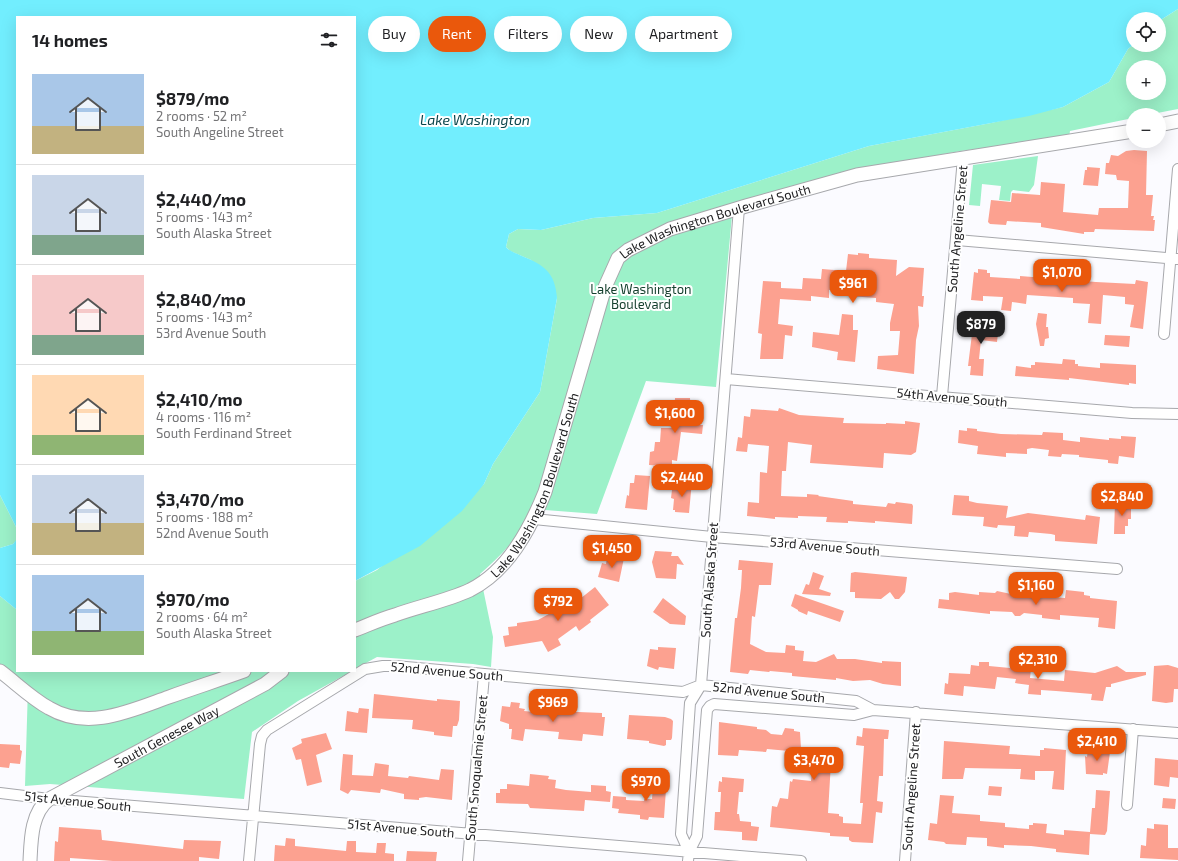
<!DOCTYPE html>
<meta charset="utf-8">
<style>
:root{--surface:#fff;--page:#f6f6f6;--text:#202124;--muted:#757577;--line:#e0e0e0;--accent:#ea580c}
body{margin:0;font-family:"Exo 2",sans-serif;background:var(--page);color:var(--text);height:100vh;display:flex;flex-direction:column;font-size:15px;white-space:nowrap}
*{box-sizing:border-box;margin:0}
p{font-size:13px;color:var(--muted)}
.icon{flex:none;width:22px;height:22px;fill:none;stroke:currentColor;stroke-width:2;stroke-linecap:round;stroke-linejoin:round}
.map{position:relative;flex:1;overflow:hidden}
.side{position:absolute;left:16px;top:16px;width:340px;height:656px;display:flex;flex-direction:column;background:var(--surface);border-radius:0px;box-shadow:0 4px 16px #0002}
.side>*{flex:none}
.top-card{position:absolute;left:368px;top:16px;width:380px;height:36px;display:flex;gap:8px}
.controls{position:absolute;left:1126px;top:12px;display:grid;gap:8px}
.controls a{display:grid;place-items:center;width:40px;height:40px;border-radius:50%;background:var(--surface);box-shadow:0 4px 16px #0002;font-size:20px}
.price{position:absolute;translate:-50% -34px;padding:0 9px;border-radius:8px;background:var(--accent);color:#fff;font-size:13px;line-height:26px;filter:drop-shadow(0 1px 2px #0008)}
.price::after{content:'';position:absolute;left:50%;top:24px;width:12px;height:9px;margin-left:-6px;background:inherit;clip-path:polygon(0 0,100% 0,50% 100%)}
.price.on{background:#222;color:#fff}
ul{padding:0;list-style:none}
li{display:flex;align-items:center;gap:12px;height:100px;padding:0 16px}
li+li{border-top:1px solid var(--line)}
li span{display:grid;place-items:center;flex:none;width:112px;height:80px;border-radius:0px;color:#555}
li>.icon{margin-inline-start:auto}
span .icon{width:48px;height:48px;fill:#fffc;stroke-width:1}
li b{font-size:17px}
h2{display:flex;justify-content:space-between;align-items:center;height:48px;padding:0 16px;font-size:17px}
.tag{padding:0 14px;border-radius:18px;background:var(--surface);box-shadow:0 4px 16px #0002;font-size:14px;line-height:36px}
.tag.on{background:var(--accent);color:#fff}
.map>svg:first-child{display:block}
</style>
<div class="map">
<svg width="1178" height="861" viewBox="0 0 1178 861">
<rect width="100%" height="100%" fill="#fbfbff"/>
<path fill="#9cf1c9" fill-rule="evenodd" d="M1178 9V109L1147 115H1133V118L1070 131 1069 137 961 151 848 171 733 205 716 387 646 381 597 514 532 509C522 534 501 556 480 574L493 637 491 667 473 664 377 657 355 669V581L377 570 484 484 493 464 540 392 557 298 531 260 510 251 506 247 509 234 518 229 541 230 593 218 657 213 869 146 991 123 1063 107 1109 82 1128 49 1133 45H1159V21ZM1133 67H1159V93H1133Z
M1038 156 1034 185 1029 192 1013 190 1011 192 1010 201 999 200 1001 186 982 184 980 206 969 205 973 165Z
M0 495 17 529V540L13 544 0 548Z
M0 596 17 610V671H352L298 701 252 732 244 799 50 784 25 786 28 687 0 666Z"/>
<path fill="#72eefe" d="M0 0H1178V9L1159 21V19H1133V45L1128 49 1109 82 1063 107 1029 116 869 146 657 213 593 218 541 230 518 229 509 234 506 247C510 252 516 253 522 256 544 265 555 272 557 298L540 392 493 464 484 484 462 511 420 546 355 581V17H17V529L0 495Z
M17 539V610L0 596V548L13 544Z"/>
<path fill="#fca190" d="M1134 150 1147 151 1146 195H1153L1151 216H1154L1153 220H1155L1154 231 1095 229 1094 232H1084V234L1041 227V223L1007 221 1006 225 990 224 988 222 991 200 1011 202 1012 193 1040 195 1041 182 1065 184 1063 212 1098 215 1099 208H1128L1129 181 1117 180 1116 175 1105 174 1106 163H1109L1111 155 1118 156 1126 151Z
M1087 167 1100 168 1098 186 1083 185 1085 170H1087Z
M858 253 869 254V258L897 260 896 276 909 267 924 268 922 296H924L923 307 918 306 919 326 916 340 914 374 877 369 878 356 898 355 900 331H890V323L894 304 876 302V298L849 296 850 292 829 290V298L811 296V301L780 299 778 324 793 326 792 336 785 335 783 359H760L762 334 758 333 763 281 781 282V288L802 289 803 278 821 279 822 269 846 271 848 254 858 255Z
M978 269 987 270V273H990V277L1020 279V276L1096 282 1135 284 1136 280 1148 282 1143 329 1130 327 1134 305 1125 304V297L1103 295 1101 324 1088 323 1090 304 1073 303V298L1027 295 1026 304 1012 302 1011 311 1001 310 1003 297 983 296V301L971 300 974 272 978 273Z
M1038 313 1047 314 1046 327H1048L1049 338 1045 339 1044 346H1040L1036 324Z
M842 314 853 315V330H858L855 362 837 360 838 352 812 347 813 332 839 335Z
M976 321 999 324 997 342 981 340 979 359H984L983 376 970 375 971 366H968L973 326H976Z
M1105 335 1130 336 1129 347 1104 345Z
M1063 359 1075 360V364H1078V366L1100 368V363L1136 365V384L1129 383V385L1069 378V380L1015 376 1016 366 1031 368V365H1035V362L1062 364Z
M675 398H690L691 414 701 415 700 425H703L702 434 681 432 677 461 672 460V467L649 465 650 452 654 451 655 442H660L661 428H673Z
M779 408 799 415 844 418 843 423 886 424V423L905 424V421L920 423 916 452 911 455 884 453 883 468 810 463 812 445 788 442 786 471H782L781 496 807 497V494L819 495 818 496 853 501V504L886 507 888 503 895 504 896 502 912 504 913 506 912 524 875 521V523L848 521V523L826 522 827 517 798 516V518L775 517V519L747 516 748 502 759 503 760 472 767 473 769 446 748 444 747 452 736 451 738 437 742 438 744 416 750 417 751 409 778 411Z
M967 428 977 429V431L1001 434 1042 435 1043 432 1063 433V440L1080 442V437L1109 440V438L1121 439V436L1136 437 1134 458 1119 456 1118 464 1108 463V460L1079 457V455L1062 454 1061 457 1048 456 1049 450 1032 448 1027 449V454L1006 453V457L977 454 978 446 958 443 959 430 967 431Z
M635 475 650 476 647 510 625 508 627 495 629 496 630 483H634Z
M682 481H692L689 513 675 512V510H673L674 499 671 498 672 490H680Z
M954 495 969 496V501L977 503 1008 506 1006 518 1028 513 1085 520 1086 515 1100 517 1097 544 1055 541V535L1051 534 1029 532 1028 537 1014 536 1015 526 998 525 997 528 983 526 984 517 952 515Z
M1115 502H1127V506H1131V519H1128V526H1125V534H1114Z
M655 551 672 552 671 556H678L684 565 677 564 676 579 656 578 652 562Z
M616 556 624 558 619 582 598 577 602 563 606 564 607 557 615 559Z
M739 560 773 563 771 585H759L755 617 752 616 750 644 766 652 785 653 786 645 795 646V650L804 651 803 661 816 662 834 654 837 659H855L882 663V661L901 662V686L883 684 870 680 853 681 836 678V680L792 676V673L770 671 769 672 750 670 748 674 730 672 735 618H737L741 588 742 570H738Z
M813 572 824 576 819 589 831 593 830 596 802 594 806 584 809 585Z
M855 572 907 577 905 592 899 599H895L890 592 881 599 855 598V592H850L851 573Z
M595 587 609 605 590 620 591 622 579 631 576 626 558 639 561 645 548 652 542 641 505 647 503 636 509 635 508 627 517 626V623L538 620 556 610V609L572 596 576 602Z
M1066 590 1084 592V595L1090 596V598L1117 601 1115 629 1098 627 1099 618 1060 615V620L1042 618V615L1024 613 1020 616H1015L1012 612 990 611V614L938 608 939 599 949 600V593L955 592 979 595V592L995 593 997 591 1011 594 1065 598Z
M795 594 844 611 840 622 808 611 807 615 798 611V610L791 606Z
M663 598 686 616 685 625 670 624 653 612Z
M658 647 676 648 674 669 659 667 658 670 647 666 650 649 658 650Z
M1010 659 1029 661V669H1031L1030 678 1064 681 1065 670 1095 673 1117 666 1126 672H1146V675L1111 684V687H1106L1103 701 1091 700 1092 694 1056 691 1041 690V695L1028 694 1029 685 1015 683 1016 679 997 677 995 689 964 686 963 696 944 694 945 683 948 684 949 673 970 674 971 665 979 666V662H989V666L1010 668Z
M1168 665 1178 668V689H1174L1173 702 1166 703 1152 701 1154 666Z
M374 694 437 701V699L460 701 459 720 457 726H453L452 737 434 735V732L412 729 413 720 372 718Z
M511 702 520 703 519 708 525 709 524 711 544 713 545 708 555 709V711L602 713V717H605L603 736 583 734 582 741 558 739 559 732 525 729 523 741 511 739 512 729H509V724L500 721 502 706 510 707Z
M359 708 369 709 367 733 345 731 347 711 358 713Z
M629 715 665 717 671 719 673 721 672 738 671 740H666V745L664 746 649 743V741L627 739Z
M719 722 757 727V729L766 730 771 734 782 735 785 728 794 729V731L800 732 801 749 828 751 827 761 831 762 828 813 839 814V816L843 817V823L861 824 863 803H860L864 746 856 745 857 736 862 737 863 728 889 730 888 739H884L883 776H879L877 801 883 802 882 813 876 812 873 843 852 842 849 840V837L830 836V833L770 827 772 806 777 807 780 798 788 799 790 781 792 782 793 779 811 781 813 759 789 757V751L767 749 766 752 739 750 738 756 718 755Z
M326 733 332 749 316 755 322 782 307 786 301 759 296 760 292 748 302 743 301 739Z
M944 741 1010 746 1009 754 1040 756V750H1044V748L1066 750 1064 790 1052 789 1054 771H1035V780L1020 779 1021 769 965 768 963 779H942Z
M0 744 20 745V750L22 751 20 764 10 763 9 768 0 767Z
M1088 748 1100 749V752H1110L1107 774 1103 773V775L1086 774 1085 756 1087 757Z
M343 754 353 755 352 775 373 776 375 763 389 765 388 776 408 778 409 776 439 780 441 769 454 770 452 800 426 797 419 798V800L404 799V794L381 789 380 793 351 790 348 794 340 790Z
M1155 758 1178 760V778L1170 777 1169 787 1154 785Z
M530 774 549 776 548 779 556 780 555 788 566 790 591 792V785L606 786V791L611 792 610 802 585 800 584 811 530 808 528 804 496 803V793H500V789H507V784L529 786Z
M654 774 667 775 664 818 649 817 648 820 640 819V815L618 813 619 809 612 808 613 796 626 797V800L644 801V799H652Z
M722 777 744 779 743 792H739L737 814H739L740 821 751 822V826L759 827 757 841 742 840V832L714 830 715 812H720L721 792H718L719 781 722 782Z
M989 786 1002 787 1001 796 988 795Z
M1096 790 1110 791 1107 831 1105 835 1090 834 1089 855 1056 852V849L1031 846 1004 845V848L987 846V838L967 837 966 845 946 844 944 842 928 840 930 823 937 824 940 795 954 796 952 813 980 815V821L1005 823V827L1029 829V825H1033V823L1047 824 1046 833 1064 835V830L1090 832 1092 808H1095Z
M1163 798 1176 799 1175 809 1162 808Z
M1154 824 1168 825V848H1178V860L1140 858 1141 845 1146 846 1147 828 1154 829Z
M59 827 101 830 102 840 183 849 184 840 221 841 219 859 199 857V861H113L70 858V861H54L55 841 58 842Z
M286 838 295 839V846L346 851 347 841H356V852L376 853 377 843H386L385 853 394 854V861H274L275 845 285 846Z
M407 851 437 852 436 861H406Z"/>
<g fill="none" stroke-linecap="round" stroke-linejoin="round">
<g stroke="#a7a8ac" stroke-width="12">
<path id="street" d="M957 240 1178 259
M1164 334 1178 169
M726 379 1132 413 1178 414
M942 396 963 158
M534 519 712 537 1117 569
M0 793 49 799 801 861
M1127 805 1133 729
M689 852 697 836 707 710 710 706 714 704 854 715 873 710
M249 861 260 744 262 736 267 730 365 669 383 666H395L683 692 701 685 856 701 873 710 1178 733
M468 861 484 675
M688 861 689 852 681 834 690 703 701 685 739 208
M905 861 916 712"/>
</g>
<g stroke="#a7a8ac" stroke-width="15">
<g id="secondary">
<path d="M1159 125 1178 121"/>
<path id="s1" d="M355 630C368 625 381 619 395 615 420 606 446 601 470 590 508 571 530 529 545 492L605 287 618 258 628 250 670 229 746 206 857 175 1133 131"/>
<path d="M0 671C16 683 31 698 49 708 88 731 130 711 169 697 194 688 219 680 244 671"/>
<path id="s2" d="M30 861C31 840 31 813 49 799L265 684 282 671"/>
</g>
</g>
<use href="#street" stroke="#fff" stroke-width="10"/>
<use href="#secondary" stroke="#fff" stroke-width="13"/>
</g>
<g text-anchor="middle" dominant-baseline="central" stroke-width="4" stroke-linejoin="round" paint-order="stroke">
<g font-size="13" fill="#1d1d1f" stroke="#fff">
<text stroke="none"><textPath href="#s1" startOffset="598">Lake Washington Boulevard South</textPath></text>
<text transform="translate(957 229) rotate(-85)">South Angeline Street</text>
<text transform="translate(952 397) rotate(5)">54th Avenue South</text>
<text stroke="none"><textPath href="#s1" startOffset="250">Lake Washington Boulevard South</textPath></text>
<text transform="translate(825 546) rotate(5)">53rd Avenue South</text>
<text transform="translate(709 580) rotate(-86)">South Alaska Street</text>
<text transform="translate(447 671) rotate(5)">52nd Avenue South</text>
<text transform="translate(769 692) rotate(6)">52nd Avenue South</text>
<text stroke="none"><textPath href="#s2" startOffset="200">South Genesee Way</textPath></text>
<text transform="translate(476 768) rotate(-85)">South Snoqualmie Street</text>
<text transform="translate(911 787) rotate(-86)">South Angeline Street</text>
<text transform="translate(78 801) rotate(6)">51st Avenue South</text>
<text transform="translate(401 828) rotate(5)">51st Avenue South</text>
</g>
<g font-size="13" fill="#143f2d" stroke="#fff">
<text x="641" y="289">Lake Washington<tspan x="641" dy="15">Boulevard</tspan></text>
</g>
<g font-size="14" font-style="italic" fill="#0a454c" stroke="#fff">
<text x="475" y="119">Lake Washington</text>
</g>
</g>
</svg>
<div class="controls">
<a><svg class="icon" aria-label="locate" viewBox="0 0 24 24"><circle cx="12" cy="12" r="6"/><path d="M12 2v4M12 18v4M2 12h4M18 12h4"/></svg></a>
<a>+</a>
<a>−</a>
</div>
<b class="price" style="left:1062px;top:293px">$1,070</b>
<b class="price" style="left:853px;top:304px">$961</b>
<b class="price on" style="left:981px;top:345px">$879</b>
<b class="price" style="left:675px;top:434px">$1,600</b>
<b class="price" style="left:682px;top:498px">$2,440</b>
<b class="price" style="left:1122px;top:517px">$2,840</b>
<b class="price" style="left:612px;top:569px">$1,450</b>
<b class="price" style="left:1036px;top:606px">$1,160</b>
<b class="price" style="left:558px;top:622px">$792</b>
<b class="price" style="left:1038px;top:680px">$2,310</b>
<b class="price" style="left:553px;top:723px">$969</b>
<b class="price" style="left:1097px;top:762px">$2,410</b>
<b class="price" style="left:814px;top:781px">$3,470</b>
<b class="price" style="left:646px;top:802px">$970</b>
<div class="top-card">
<a class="tag">Buy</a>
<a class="tag on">Rent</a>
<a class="tag">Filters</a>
<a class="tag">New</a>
<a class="tag">Apartment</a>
</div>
<section class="side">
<h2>14 homes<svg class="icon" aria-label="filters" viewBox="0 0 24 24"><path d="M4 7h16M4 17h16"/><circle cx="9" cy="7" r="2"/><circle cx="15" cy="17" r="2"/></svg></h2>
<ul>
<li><span style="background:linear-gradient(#a9c7e8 65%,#c2b280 0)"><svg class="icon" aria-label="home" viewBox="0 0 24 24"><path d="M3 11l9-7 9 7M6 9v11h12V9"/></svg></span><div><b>$879/mo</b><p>2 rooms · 52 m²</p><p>South Angeline Street</p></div></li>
<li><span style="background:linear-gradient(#c9d6e8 75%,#7fa58c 0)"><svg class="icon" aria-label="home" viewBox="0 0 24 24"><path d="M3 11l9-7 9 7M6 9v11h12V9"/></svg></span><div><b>$2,440/mo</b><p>5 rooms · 143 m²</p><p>South Alaska Street</p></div></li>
<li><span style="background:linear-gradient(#f6c9c9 75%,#7fa58c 0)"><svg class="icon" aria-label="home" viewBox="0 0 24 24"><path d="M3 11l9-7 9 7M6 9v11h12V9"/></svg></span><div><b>$2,840/mo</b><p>5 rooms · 143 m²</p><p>53rd Avenue South</p></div></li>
<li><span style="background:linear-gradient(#ffd9b3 75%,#8fb573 0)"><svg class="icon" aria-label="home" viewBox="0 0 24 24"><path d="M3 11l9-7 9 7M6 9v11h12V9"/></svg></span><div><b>$2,410/mo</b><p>4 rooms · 116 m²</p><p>South Ferdinand Street</p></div></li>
<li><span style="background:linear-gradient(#c9d6e8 60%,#c2b280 0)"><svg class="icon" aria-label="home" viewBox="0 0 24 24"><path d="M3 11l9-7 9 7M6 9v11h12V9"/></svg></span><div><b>$3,470/mo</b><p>5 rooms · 188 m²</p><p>52nd Avenue South</p></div></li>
<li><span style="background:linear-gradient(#a9c7e8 70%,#8fb573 0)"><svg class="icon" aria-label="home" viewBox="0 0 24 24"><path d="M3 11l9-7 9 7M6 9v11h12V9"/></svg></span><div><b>$970/mo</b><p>2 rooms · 64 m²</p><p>South Alaska Street</p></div></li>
</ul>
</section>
</div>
